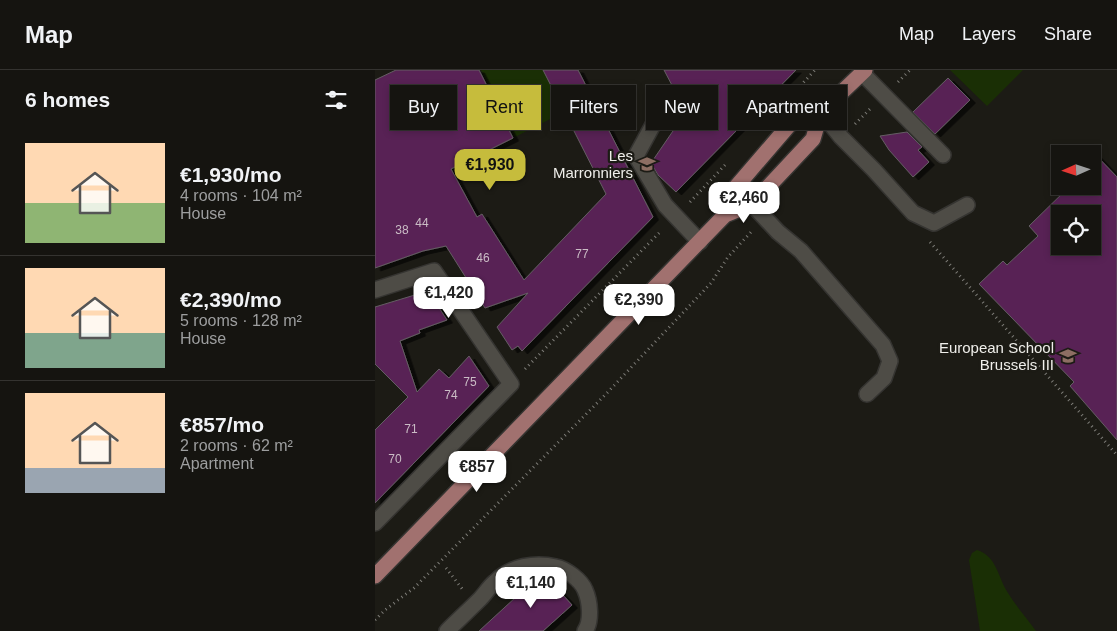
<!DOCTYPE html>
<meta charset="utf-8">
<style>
:root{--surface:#151410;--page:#1e1d19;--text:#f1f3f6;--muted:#9d9e9f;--line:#343330;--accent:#c6bc3c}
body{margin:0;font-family:Helvetica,sans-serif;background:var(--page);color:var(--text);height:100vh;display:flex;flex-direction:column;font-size:19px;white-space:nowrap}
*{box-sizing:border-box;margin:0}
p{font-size:16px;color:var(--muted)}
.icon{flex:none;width:28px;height:28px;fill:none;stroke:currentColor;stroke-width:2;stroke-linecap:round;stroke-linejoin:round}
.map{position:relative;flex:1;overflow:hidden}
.side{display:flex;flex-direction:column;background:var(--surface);width:375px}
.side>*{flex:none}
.hud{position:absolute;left:15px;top:15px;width:475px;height:45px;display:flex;gap:10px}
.needle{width:32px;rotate:267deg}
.controls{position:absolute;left:676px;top:75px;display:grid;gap:10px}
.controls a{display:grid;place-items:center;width:50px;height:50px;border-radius:0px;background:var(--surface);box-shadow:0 2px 8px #0003,0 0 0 1px var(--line);font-size:25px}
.price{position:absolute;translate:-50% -42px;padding:0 11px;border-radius:10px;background:#fff;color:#222;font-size:16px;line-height:32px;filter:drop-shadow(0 1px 2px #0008)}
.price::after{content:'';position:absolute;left:50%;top:30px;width:15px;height:11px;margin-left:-8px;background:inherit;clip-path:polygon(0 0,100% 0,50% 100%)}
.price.selected{background:var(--accent);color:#111}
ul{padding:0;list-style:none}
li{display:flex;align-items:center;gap:15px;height:125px;padding:0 25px}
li+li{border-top:1px solid var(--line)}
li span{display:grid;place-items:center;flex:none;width:140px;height:100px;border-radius:0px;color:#555}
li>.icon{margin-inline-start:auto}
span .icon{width:60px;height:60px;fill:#fffc;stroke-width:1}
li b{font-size:21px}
h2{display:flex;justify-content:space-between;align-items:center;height:60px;padding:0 25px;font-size:21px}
.pill{padding:0 18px;border-radius:0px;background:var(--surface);box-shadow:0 2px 8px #0003,0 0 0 1px var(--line);font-size:18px;line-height:45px}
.pill.selected{background:var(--accent);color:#111}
header{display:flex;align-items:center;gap:30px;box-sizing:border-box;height:70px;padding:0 25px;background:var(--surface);border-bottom:1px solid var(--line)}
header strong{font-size:24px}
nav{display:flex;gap:28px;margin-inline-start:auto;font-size:18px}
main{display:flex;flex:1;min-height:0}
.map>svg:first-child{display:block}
</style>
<header>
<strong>Map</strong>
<nav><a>Map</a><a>Layers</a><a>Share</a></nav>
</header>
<main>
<section class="side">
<h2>6 homes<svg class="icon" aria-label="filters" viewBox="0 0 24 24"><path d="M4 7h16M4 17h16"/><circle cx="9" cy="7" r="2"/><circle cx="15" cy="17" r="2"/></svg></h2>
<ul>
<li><span style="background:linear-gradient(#ffd9b3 60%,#8fb573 0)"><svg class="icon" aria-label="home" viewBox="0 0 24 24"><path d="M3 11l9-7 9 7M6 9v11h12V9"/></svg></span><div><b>€1,930/mo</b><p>4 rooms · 104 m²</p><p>House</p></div></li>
<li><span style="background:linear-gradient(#ffd9b3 65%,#7fa58c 0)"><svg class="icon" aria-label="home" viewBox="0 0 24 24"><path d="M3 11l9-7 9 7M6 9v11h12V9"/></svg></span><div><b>€2,390/mo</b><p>5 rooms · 128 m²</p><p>House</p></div></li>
<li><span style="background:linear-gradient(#ffd9b3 75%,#9aa5b1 0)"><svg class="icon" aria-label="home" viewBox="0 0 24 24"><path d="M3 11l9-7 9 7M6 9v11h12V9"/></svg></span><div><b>€857/mo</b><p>2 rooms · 62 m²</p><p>Apartment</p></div></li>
</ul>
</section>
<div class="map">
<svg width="742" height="561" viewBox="0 0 742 561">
<defs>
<filter id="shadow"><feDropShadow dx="5.5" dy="3" stdDeviation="0" flood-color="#0009"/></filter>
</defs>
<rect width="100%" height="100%" fill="#1c1b15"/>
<path fill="#1a2f05" d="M106 0H168L189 42 140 67Z
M575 0H648L612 36Z
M602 480C622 486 623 508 633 523 641 536 652 549 661 561H605L594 490 597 483Z"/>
<path fill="#592455" stroke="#645d63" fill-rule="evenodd" filter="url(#shadow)" d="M21 0H104L138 68 76 99 102 147 107 144 149 210 231 124 168 0H203L278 147 147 281 143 276 137 280 122 257 153 223 110 238 71 176 48 181 0 198V10Z
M289 0H421L301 122 283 105 276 93 311 42Z
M573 8 595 30 560 64 538 42Z
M532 62 547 77 543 80 554 92 538 107 514 80 505 66Z
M718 82 742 107V370L695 316 699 312 604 214 628 191 632 195 663 166 654 156 695 116H718ZM685 144H718V176H685Z
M53 221 72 250 44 260 45 263 25 271 42 322 64 299 74 308 94 286 114 316 0 433V360L33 327 0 294V237Z
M166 504 170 505 197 535 168 561H104Z"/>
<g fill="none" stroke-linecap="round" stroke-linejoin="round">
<g stroke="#353431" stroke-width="18">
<path id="minor" d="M487 3 568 85
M286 40 261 86 290 135 325 172
M446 42 466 67 499 100 538 143 559 153 592 135
M361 117 403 162 426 181 508 275 515 291 509 308 492 324
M0 220 59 201 136 314 0 453
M72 561C83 550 94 540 105 529 110 524 114 517 120 512 136 496 160 492 181 497 191 499 206 510 210 520 215 531 217 551 210 561"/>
</g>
<g stroke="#353431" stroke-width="18">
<path id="major" d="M350 145 361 117 421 47 446 42
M0 506 350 145 377 134 438 69 446 42 490 0"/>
</g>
<path stroke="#7e7d78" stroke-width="3" stroke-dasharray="1 4" stroke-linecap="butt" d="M523 12 535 0
M415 27 440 0
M480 54 495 39
M315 132 350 95
M555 172 742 385
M150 299 286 161
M71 498 88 520
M0 550 10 540 39 518 231 324 336 213 353 187 377 161"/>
<use href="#minor" stroke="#4e4c46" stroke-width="15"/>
<use href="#major" stroke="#a1716f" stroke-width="15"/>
</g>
<defs>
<g id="school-bare" transform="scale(1.35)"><path d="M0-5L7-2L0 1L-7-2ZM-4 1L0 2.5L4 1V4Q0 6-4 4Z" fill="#8d6e63" stroke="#1c1b15" stroke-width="2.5" paint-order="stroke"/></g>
</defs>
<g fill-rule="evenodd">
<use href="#school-bare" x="272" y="94"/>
<use href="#school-bare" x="693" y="286"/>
</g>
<g text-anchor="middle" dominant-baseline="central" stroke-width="4.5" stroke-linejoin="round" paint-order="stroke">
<g font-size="12" fill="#cabcc5">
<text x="47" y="153">44</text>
<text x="27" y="160">38</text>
<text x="207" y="184">77</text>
<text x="108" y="188">46</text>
<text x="95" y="312">75</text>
<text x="76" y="325">74</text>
<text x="36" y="359">71</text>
<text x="20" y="389">70</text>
</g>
<g font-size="15" fill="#efeeea" stroke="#1c1b15" text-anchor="end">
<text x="258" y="85">Les<tspan x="258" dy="17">Marronniers</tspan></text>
<text x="679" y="277">European School<tspan x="679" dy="17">Brussels III</tspan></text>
</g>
</g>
</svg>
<div class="controls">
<a><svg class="needle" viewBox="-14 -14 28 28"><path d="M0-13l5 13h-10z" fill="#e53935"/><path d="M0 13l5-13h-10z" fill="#9d9e9f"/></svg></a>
<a><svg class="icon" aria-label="locate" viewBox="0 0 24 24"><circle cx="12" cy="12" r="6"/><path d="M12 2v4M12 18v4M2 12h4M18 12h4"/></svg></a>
</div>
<b class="price selected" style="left:115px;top:121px">€1,930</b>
<b class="price" style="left:369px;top:154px">€2,460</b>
<b class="price" style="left:74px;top:249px">€1,420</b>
<b class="price" style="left:264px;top:256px">€2,390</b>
<b class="price" style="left:102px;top:423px">€857</b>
<b class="price" style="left:156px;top:539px">€1,140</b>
<div class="hud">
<a class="pill">Buy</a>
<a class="pill selected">Rent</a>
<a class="pill">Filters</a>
<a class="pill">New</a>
<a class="pill">Apartment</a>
</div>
</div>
</main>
